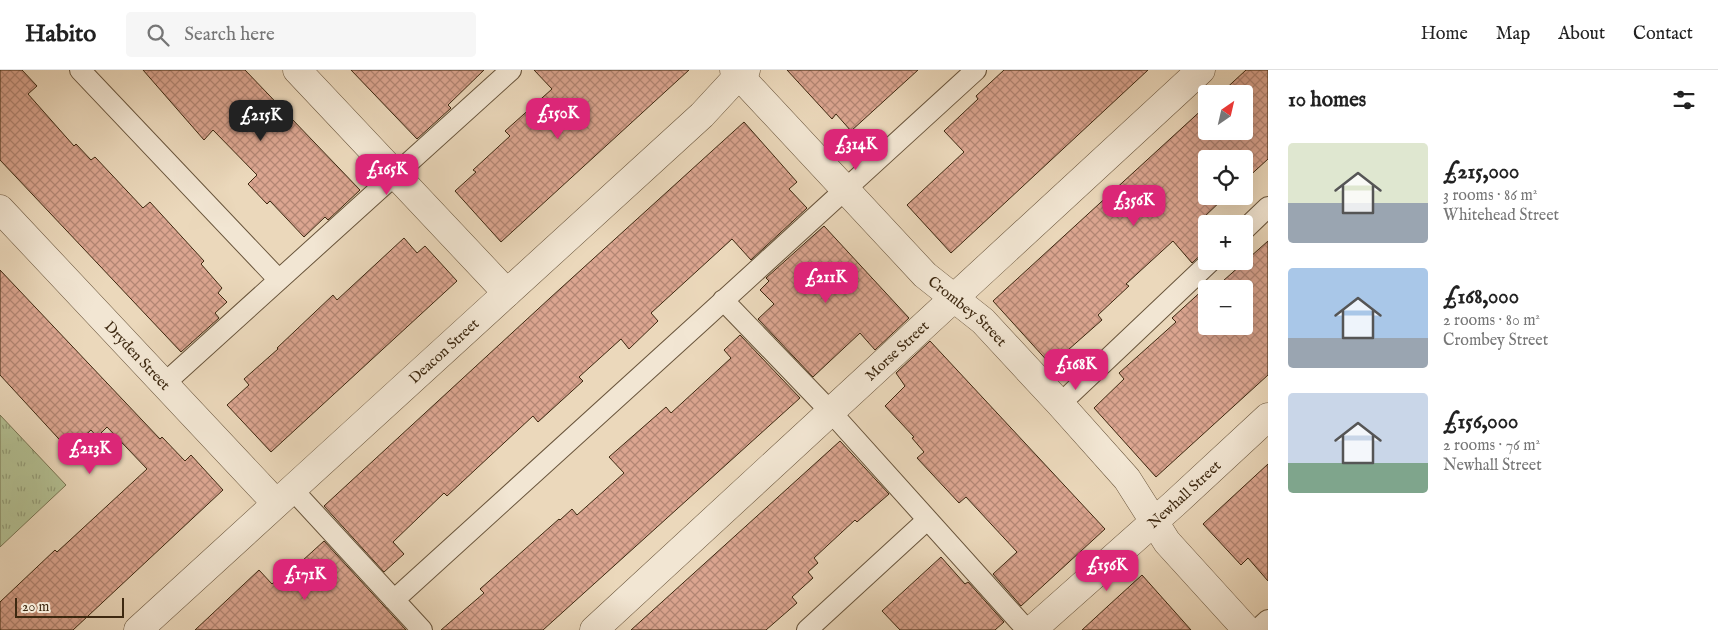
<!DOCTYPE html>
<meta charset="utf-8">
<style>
:root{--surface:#fff;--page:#f6f6f6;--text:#222;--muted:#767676;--line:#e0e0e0;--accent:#db2777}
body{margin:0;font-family:"IM FELL English",serif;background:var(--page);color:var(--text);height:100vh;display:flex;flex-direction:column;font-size:19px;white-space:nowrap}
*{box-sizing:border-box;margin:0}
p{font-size:16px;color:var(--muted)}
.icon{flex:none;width:28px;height:28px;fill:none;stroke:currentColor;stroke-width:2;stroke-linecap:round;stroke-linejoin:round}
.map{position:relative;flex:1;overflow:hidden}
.drawer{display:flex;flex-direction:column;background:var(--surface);width:450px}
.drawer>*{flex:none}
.needle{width:32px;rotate:34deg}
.tools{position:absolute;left:1198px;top:15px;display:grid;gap:10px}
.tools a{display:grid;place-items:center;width:55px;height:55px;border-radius:5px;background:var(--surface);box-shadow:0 5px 20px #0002;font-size:25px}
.scale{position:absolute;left:15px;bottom:12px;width:109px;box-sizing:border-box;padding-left:5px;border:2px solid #3d2810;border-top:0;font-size:14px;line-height:18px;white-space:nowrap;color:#3d2810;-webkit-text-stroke:4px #f2e6d3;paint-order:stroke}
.price{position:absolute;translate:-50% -42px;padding:0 11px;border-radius:10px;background:var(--accent);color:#fff;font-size:16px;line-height:32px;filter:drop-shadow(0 1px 2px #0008)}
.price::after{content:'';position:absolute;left:50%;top:30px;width:15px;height:11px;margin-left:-8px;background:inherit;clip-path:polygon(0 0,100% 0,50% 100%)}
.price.current{background:#222;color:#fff}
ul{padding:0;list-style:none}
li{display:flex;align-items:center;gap:15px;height:125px;padding:0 20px}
li span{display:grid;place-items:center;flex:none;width:140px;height:100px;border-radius:5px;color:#555}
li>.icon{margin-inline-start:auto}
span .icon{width:60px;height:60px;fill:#fffc;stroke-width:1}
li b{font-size:21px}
h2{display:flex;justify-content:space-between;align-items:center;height:60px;padding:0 20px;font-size:21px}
header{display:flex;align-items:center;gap:30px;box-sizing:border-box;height:70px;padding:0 25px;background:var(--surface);border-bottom:1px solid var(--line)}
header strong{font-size:24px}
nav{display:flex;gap:28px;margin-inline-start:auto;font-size:18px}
.search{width:350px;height:45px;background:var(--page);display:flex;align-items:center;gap:12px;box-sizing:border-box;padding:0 18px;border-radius:5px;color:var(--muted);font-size:19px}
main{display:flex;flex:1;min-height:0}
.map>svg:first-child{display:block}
</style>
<header>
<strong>Habito</strong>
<div class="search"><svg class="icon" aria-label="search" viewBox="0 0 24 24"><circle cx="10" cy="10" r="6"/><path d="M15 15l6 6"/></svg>Search here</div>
<nav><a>Home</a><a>Map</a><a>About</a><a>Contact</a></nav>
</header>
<main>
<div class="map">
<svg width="1268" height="560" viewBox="0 0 1268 560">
<defs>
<pattern id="grass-tufts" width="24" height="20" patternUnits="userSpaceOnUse" patternTransform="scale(1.25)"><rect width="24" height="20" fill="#b3c093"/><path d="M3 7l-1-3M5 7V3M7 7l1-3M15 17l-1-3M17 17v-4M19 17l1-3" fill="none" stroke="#939c77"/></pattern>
<pattern id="building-cross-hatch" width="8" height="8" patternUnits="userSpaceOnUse" patternTransform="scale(1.25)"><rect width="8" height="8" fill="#dba590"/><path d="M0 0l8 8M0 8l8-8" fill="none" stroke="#b38674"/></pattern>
</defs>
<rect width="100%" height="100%" fill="#ebd8bb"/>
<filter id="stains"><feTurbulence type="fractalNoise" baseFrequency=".004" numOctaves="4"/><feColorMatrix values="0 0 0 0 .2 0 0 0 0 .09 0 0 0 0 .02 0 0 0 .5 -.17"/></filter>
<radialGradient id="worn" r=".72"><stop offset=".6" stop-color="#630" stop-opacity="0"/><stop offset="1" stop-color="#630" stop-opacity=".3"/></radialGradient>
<path fill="url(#grass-tufts)" stroke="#787452" d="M0 345 66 415 0 477Z"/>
<path fill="url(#building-cross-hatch)" stroke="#3d2810" d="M0 0H22L37 16 28 24 74 76 76 74 91 90 95 87 143 138 150 132 204 191 201 194 222 218 218 223 227 232 215 243 219 248 181 282 0 90Z
M143 0H245L360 120 328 150 325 147 304 167 270 131 267 134 248 114 257 105 213 60 204 70Z
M351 0H484L448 35 451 38 417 69Z
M534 0H689L501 172 455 121 476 102 473 100 510 66 505 61 552 19Z
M787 0H918L851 61 836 44 832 49Z
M1004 0H1148L951 183 907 135 964 82 944 61 978 29 976 26Z
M1246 0H1268V89L1244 111V89H1206V126H1226L1201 150 1206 156V180L1192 193 1173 171 1126 214 1129 216 1098 245 1102 250 1051 295 993 231 1206 36V61H1244V24H1220Z
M744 52 797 112 789 119 807 138 751 190 732 169 651 243 658 251 629 279 621 269 579 307 583 311 538 352 533 346 447 426 444 423 393 472 404 484 384 502 324 436 550 228Z
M824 156 909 248 875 280 860 263 813 307 758 249 774 234 760 220 769 211 766 208Z
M404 168 417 183 425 176 457 211 271 382 227 335 249 315 244 309 278 279 277 278 333 225 337 230Z
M1268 171V305L1156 407 1094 338 1124 309 1119 303 1176 252 1172 248 1206 217V256H1244V219H1214Z
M0 200 160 369 162 367 185 391 191 385 223 420 73 560H0V532L55 480 57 482 69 471 147 399 107 357 97 367 91 360 69 380 0 305Z
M740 265 800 328 543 560H441L484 523 480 519 559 449 560 450 572 439 577 445 624 403 609 387 666 337 671 343 731 288 724 280Z
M930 271 1105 459 1021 536 993 504 1017 482 966 427 959 433 917 388 924 382 912 368 914 367 885 336 905 316 896 303Z
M840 371 889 424 857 452 855 450 814 488 818 493 808 502 813 508 792 527 797 533 766 560H631Z
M1268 394V511L1248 488 1241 495 1203 454Z
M324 471 406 560H195L259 500 272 514 289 498 291 501Z
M941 487 965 514 968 512 1004 552 995 560H900L882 541Z
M1142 505 1191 560H1082L1108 536Z"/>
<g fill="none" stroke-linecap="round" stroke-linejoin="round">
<g stroke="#68543b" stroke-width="22">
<path id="service" d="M80 0 279 210
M1244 160 1268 137
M723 230 830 341 1027 560
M165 313 511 0
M1060 334 1211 191
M292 419 422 560
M394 530C588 353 783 178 976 0
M807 560 927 450
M1257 560 1268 550"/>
</g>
<g stroke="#68543b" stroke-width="29">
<g id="minor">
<path d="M297 0 507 223"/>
<path id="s1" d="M0 139 276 433"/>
<path id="s2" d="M138 560 702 45 739 5 746 0"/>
<path id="s3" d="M594 560 1201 0"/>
<path id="s4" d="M1032 560 1174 434 1268 347"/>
</g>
</g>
<g stroke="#68543b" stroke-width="29">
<g id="tertiary">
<path id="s5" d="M734 0 925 205 983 251 1060 334 1127 409 1167 472 1247 560"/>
</g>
</g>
<use href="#service" stroke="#f2e6d3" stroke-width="20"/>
<use href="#minor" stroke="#f2e6d3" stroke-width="28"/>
<use href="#tertiary" stroke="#f2e6d3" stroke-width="28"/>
</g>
<g text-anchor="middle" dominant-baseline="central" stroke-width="5" stroke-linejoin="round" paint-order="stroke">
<g font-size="15" fill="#3d2810" stroke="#f2e6d3">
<text stroke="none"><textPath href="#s5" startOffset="336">Crombey Street</textPath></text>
<text stroke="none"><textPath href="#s3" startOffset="412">Morse Street</textPath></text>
<text stroke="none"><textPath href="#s2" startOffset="414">Deacon Street</textPath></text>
<text stroke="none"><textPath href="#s1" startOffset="201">Dryden Street</textPath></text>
<text stroke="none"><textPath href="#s4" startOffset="204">Newhall Street</textPath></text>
</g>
</g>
<rect width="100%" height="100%" filter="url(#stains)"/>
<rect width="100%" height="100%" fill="url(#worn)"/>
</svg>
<div class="tools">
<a><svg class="needle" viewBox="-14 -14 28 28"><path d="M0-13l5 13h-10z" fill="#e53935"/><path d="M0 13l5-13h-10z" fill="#767676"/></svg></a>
<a><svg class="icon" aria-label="locate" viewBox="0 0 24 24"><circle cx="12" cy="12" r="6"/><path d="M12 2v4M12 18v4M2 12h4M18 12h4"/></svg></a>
<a>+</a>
<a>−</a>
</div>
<div class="scale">20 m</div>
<b class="price" style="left:558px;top:70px">£150K</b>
<b class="price current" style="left:261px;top:72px">£215K</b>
<b class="price" style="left:856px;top:101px">£314K</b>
<b class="price" style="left:387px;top:126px">£165K</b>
<b class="price" style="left:1134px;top:157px">£356K</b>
<b class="price" style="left:826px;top:234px">£211K</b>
<b class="price" style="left:1076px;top:321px">£168K</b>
<b class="price" style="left:90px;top:405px">£213K</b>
<b class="price" style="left:1107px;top:522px">£156K</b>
<b class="price" style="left:305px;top:531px">£171K</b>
</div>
<section class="drawer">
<h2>10 homes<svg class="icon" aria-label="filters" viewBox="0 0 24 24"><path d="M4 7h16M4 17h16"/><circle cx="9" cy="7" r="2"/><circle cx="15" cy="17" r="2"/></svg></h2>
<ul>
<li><span style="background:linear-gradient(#dfe7d0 60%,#9aa5b1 0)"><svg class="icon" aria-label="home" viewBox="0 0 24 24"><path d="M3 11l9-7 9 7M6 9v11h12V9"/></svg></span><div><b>£215,000</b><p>3 rooms · 86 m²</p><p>Whitehead Street</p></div></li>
<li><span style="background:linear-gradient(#a9c7e8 70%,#9aa5b1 0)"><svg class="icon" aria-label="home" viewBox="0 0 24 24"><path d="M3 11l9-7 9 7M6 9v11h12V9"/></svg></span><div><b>£168,000</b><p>2 rooms · 80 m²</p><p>Crombey Street</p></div></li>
<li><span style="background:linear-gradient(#c9d6e8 70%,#7fa58c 0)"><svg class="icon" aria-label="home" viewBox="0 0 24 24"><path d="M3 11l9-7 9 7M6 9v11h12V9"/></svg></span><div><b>£156,000</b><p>2 rooms · 76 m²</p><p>Newhall Street</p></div></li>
</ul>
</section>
</main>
